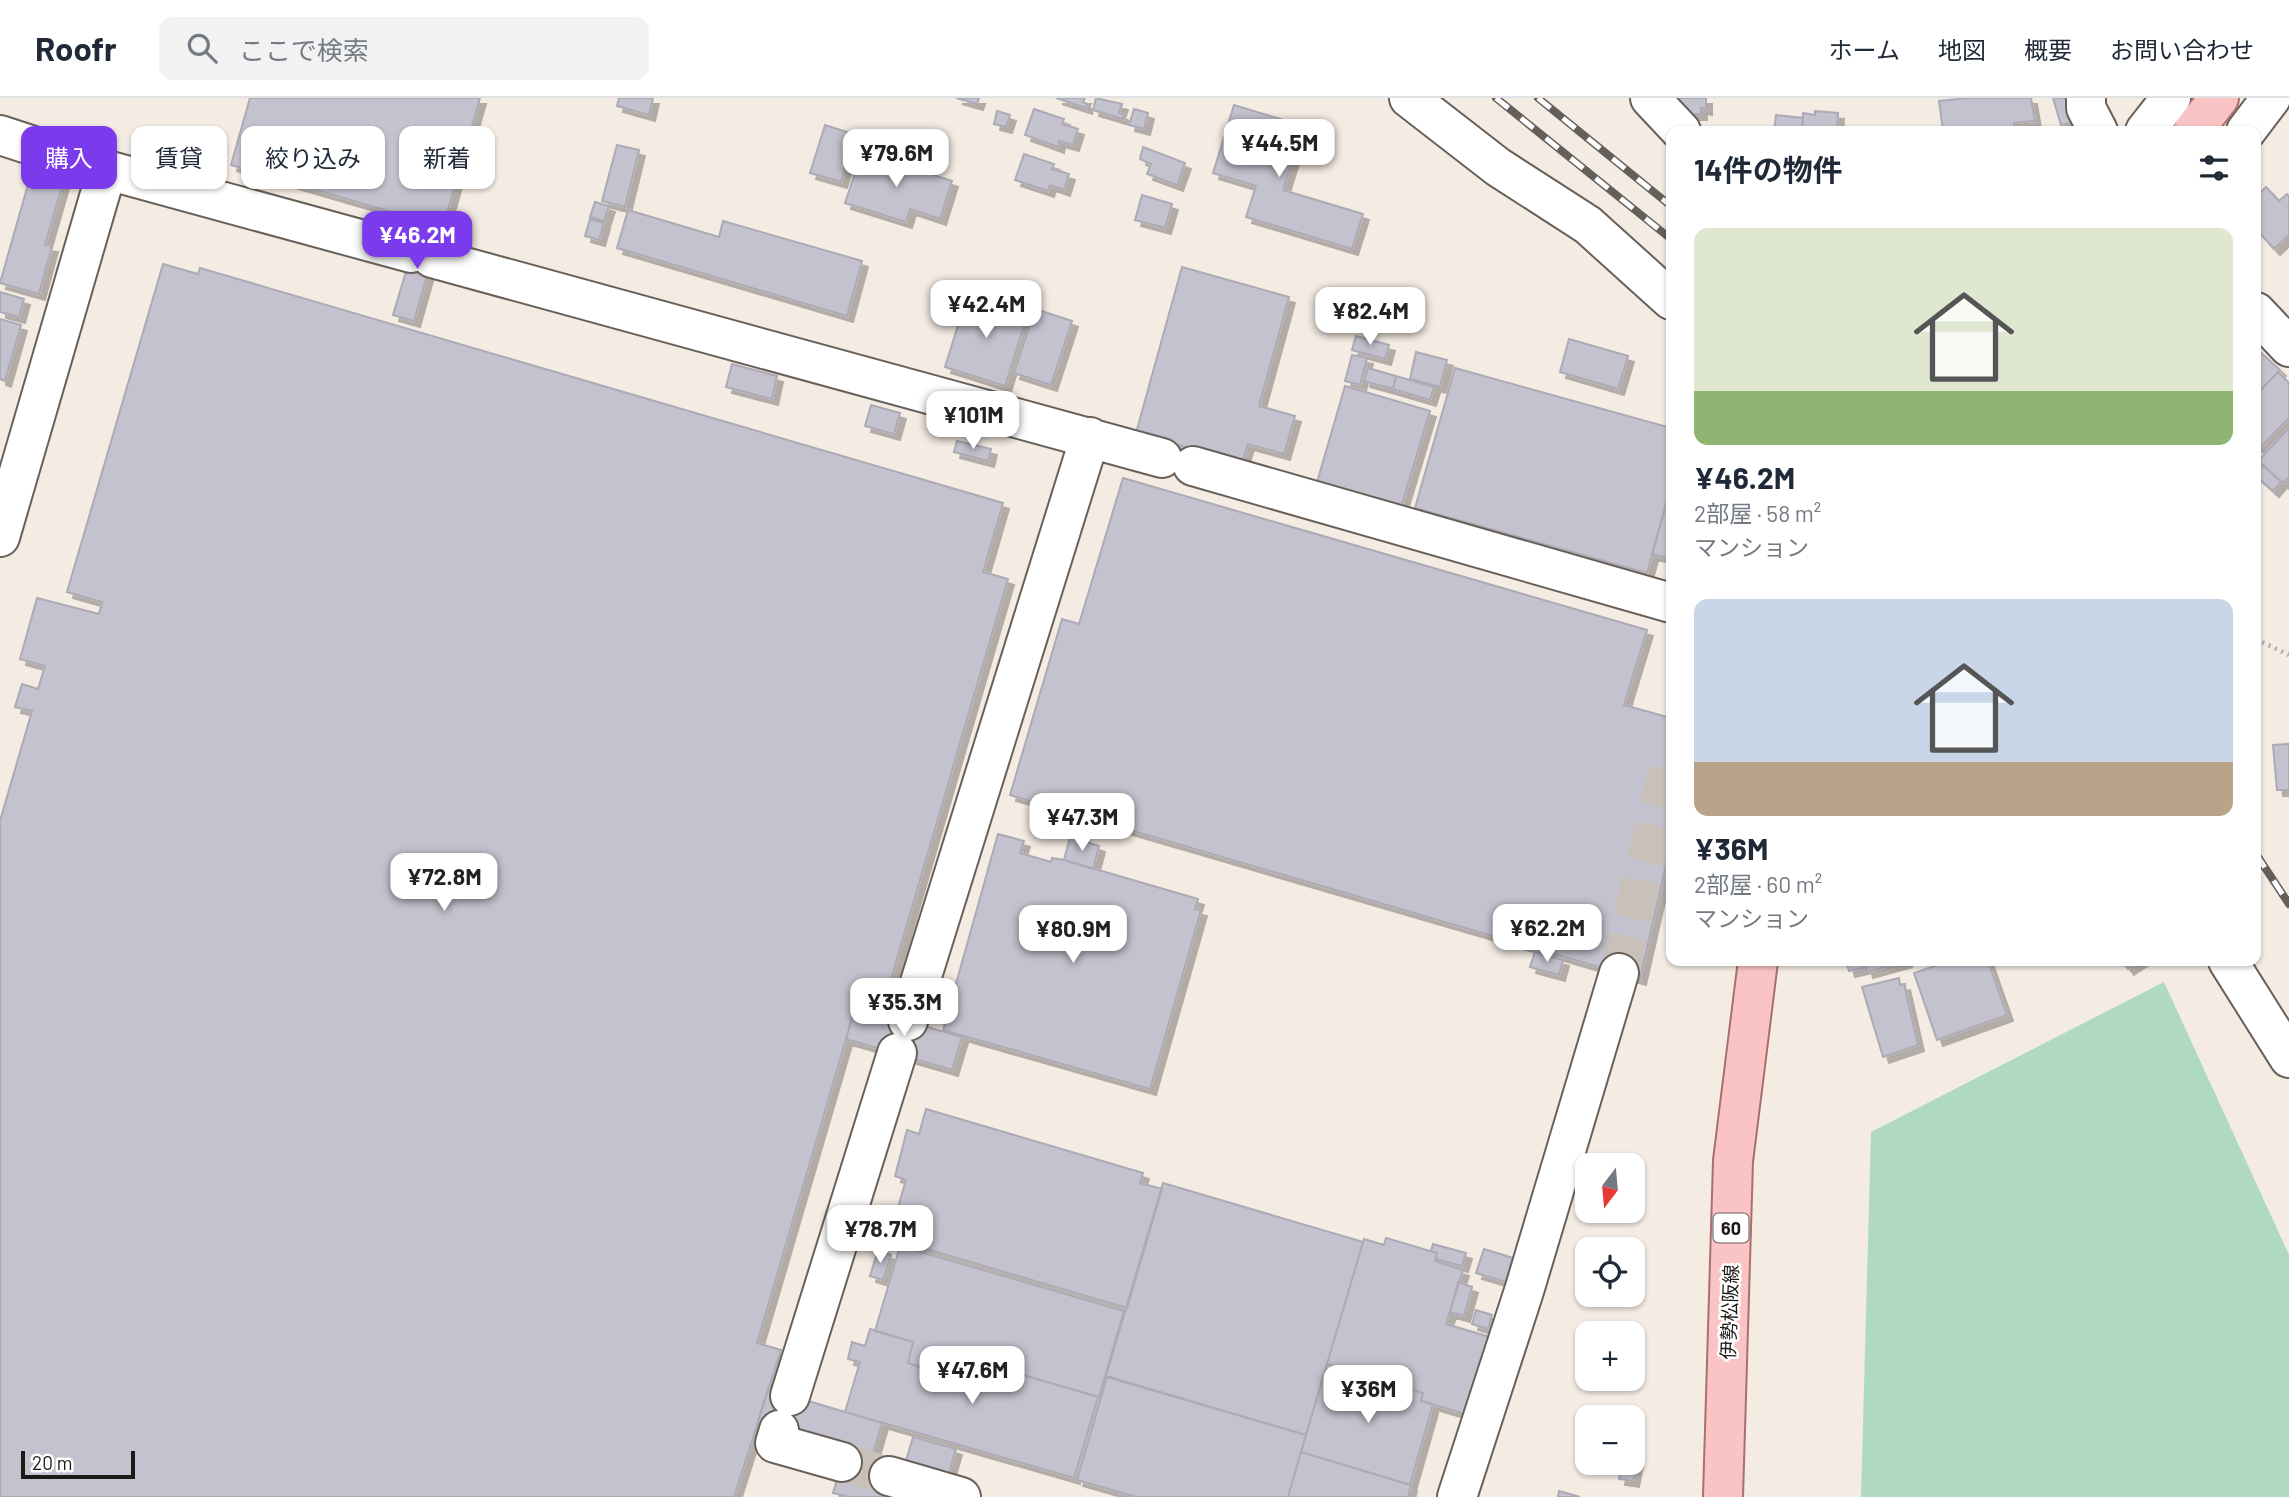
<!DOCTYPE html>
<html lang="ja">
<meta charset="utf-8">
<style>
:root{--surface:#fff;--page:#f2f2f3;--text:#1f2937;--muted:#747a83;--line:#e0e1e3;--accent:#7c3aed}
body{margin:0;font-family:Barlow,"Noto Sans JP",sans-serif;background:var(--page);color:var(--text);height:100vh;display:flex;flex-direction:column;font-size:26px;white-space:nowrap}
*{box-sizing:border-box;margin:0}
p{font-size:23px;color:var(--muted)}
.icon{flex:none;width:38px;height:38px;fill:none;stroke:currentColor;stroke-width:2;stroke-linecap:round;stroke-linejoin:round}
.map{position:relative;flex:1;overflow:hidden}
.sheet{position:absolute;left:1666px;top:28px;width:595px;height:840px;display:flex;flex-direction:column;background:var(--surface);border-radius:14px;box-shadow:0 2px 5px #0004}
.sheet>*{flex:none}
.guide{position:absolute;left:21px;top:28px;width:665px;height:63px;display:flex;gap:14px}
.needle{width:46px;rotate:196deg}
.tools{position:absolute;left:1575px;top:1055px;display:grid;gap:14px}
.tools a{display:grid;place-items:center;width:70px;height:70px;border-radius:14px;background:var(--surface);box-shadow:0 2px 5px #0004;font-size:35px}
.scale{position:absolute;left:21px;bottom:18px;width:114px;box-sizing:border-box;padding-left:7px;border:4px solid #1c1916;border-top:0;font-size:19px;line-height:24px;white-space:nowrap;color:#1c1916;-webkit-text-stroke:5px #fff;paint-order:stroke}
.price{position:absolute;translate:-50% -60px;padding:0 16px;border-radius:14px;background:#fff;color:#222;font-size:23px;line-height:46px;filter:drop-shadow(0 2px 4px #0008)}
.price::after{content:'';position:absolute;left:50%;top:42px;width:21px;height:16px;margin-left:-10px;background:inherit;clip-path:polygon(0 0,100% 0,50% 100%)}
.price.selected{background:var(--accent);color:#fff}
ul{padding:0;list-style:none}
li{display:grid;align-content:center;gap:14px;height:371px;padding:0 28px}
li span{display:grid;place-items:center;height:217px;border-radius:14px;color:#555}
li>.icon{margin-inline-start:auto}
span .icon{width:126px;height:126px;fill:#fffc;stroke-width:1}
li b{font-size:30px}
h2{display:flex;justify-content:space-between;align-items:center;height:84px;padding:0 28px;font-size:30px}
.tag{padding:0 24px;border-radius:14px;background:var(--surface);box-shadow:0 2px 5px #0004;font-size:24px;line-height:63px}
.tag.selected{background:var(--accent);color:#fff}
header{display:flex;align-items:center;gap:42px;box-sizing:border-box;height:98px;padding:0 35px;background:var(--surface);border-bottom:2px solid var(--line)}
header strong{font-size:33px}
nav{display:flex;gap:38px;margin-inline-start:auto;font-size:24px}
.search{width:490px;height:63px;background:var(--page);display:flex;align-items:center;gap:18px;box-sizing:border-box;padding:0 24px;border-radius:14px;color:var(--muted);font-size:26px}
.map>svg:first-child{display:block}
</style>
<header>
<strong>Roofr</strong>
<div class="search"><svg class="icon" aria-label="search" viewBox="0 0 24 24"><circle cx="10" cy="10" r="6"/><path d="M15 15l6 6"/></svg>ここで検索</div>
<nav><a>ホーム</a><a>地図</a><a>概要</a><a>お問い合わせ</a></nav>
</header>
<div class="map">
<svg width="2289" height="1399" viewBox="0 0 2289 1399">
<defs>
<filter id="shadow"><feDropShadow dx="6" dy="6" stdDeviation="0" flood-color="#0004"/></filter>
</defs>
<rect width="100%" height="100%" fill="#f4ebe2"/>
<path fill="#afdac1" d="M2164 884 2289 1157V1399H1861L1871 1034Z"/>
<path fill="#c4c2ce" stroke="#acaab5" stroke-width="2" filter="url(#shadow)" d="M250 0H480L443 129 231 67Z
M619 0H653L649 17 617 8Z
M956 0H979L977 6Z
M1056 0H1085L1083 4 1087 6 1086 10Z
M1096 0 1122 6 1119 15 1124 17 1123 21 1093 12Z
M1675 0H1706V11L1701 10V16H1684Z
M1967 0H2031L2035 23 2014 25 2015 33H1943L1939 3Z
M2053 0H2069L2075 24 2061 27Z
M1234 7 1303 28 1283 92 1363 116 1352 151 1246 119 1256 88 1213 75Z
M1034 11 1064 21 1062 26 1078 31 1073 47 1059 43 1058 49 1025 37Z
M1134 11 1148 15 1144 31 1129 27Z
M997 13 1010 17 1006 29 994 26Z
M1815 13 1838 15 1837 33H1802L1803 15 1815 17Z
M1776 17 1803 20 1802 33H1774Z
M825 27 850 35 843 59 848 60 841 84 810 75Z
M617 47 639 52 625 109 602 103Z
M1143 49 1185 65 1177 87 1147 76 1151 66 1140 61Z
M862 54 952 83 940 121 910 111 906 124 845 105Z
M1024 56 1054 66 1052 71 1069 76 1064 92 1050 87 1048 93 1015 82Z
M31 76 63 85 45 147 52 148 39 196 0 185Z
M2266 89 2279 103 2287 96 2289 98V137L2274 151 2256 131V99Z
M1142 97 1172 106 1165 130 1135 122Z
M595 104 609 108 604 123 590 119Z
M628 112 719 139 723 123 862 163 847 218 617 150Z
M590 121 604 125 599 142 585 138Z
M421 123 441 128 414 223 393 217Z
M163 166 198 176 200 170 1003 405 983 474 1008 481 882 912 857 904 757 1245 781 1252 734 1399H0V723L32 613 15 609 22 586 38 591 45 568 20 561 37 500 99 516 102 504 67 494Z
M1182 169 1289 199 1259 308 1295 318 1284 356 1248 346 1242 365 1136 335Z
M0 194 24 201 19 219 0 214Z
M968 195 1028 215 1005 288 945 269Z
M1035 211 1072 223 1051 287 1014 275Z
M0 221 21 227 5 283 0 281Z
M1356 238 1389 247 1385 261 1352 252Z
M1569 241 1628 258 1618 291 1560 274Z
M2256 250 2280 272 2256 297Z
M1416 254 1447 262 1440 289 1410 281Z
M1352 257 1367 260 1360 287 1345 283Z
M732 266 777 278 772 301 726 289Z
M1368 270 1396 278 1393 291 1364 283Z
M1455 270 1671 330V389L1647 475 1415 410Z
M2278 274 2289 285V320L2259 351 2256 348V297Z
M1396 278 1434 289 1430 302 1393 291Z
M1345 288 1430 313 1399 416 1315 391Z
M871 307 900 315 894 336 865 328Z
M2289 330V379L2283 385 2258 363Z
M957 343 991 351 988 363 954 354Z
M2263 367 2281 384 2273 393 2256 378Z
M1123 380 1647 532 1624 607 1671 620V745L1640 881 1010 697 1062 521 1079 526Z
M1669 395 1671 396V461L1652 456Z
M2289 646V692H2277L2273 647Z
M998 736 1024 743 1020 755 1051 764 1052 760 1064 762 1198 801 1195 811 1201 812 1150 991 943 932Z
M1070 739 1099 748 1093 771 1064 762Z
M1535 854 1563 862 1559 877 1530 869Z
M1846 863H1907L1867 874 1866 869 1849 873Z
M1949 863H1988L2007 917 1937 942 1914 875Z
M2122 863H2140L2128 871Z
M1899 880 1900 887 1904 886 1918 947 1883 959 1862 889Z
M855 908 962 939 952 972 846 941Z
M926 1011 1143 1075 1140 1085 1162 1091 1127 1210 889 1140 906 1082 895 1078 907 1032 919 1036Z
M1163 1085 1363 1144 1306 1337 1106 1278Z
M1386 1140 1437 1155 1435 1163 1463 1172 1446 1226 1490 1239 1468 1317 1421 1303 1423 1295 1327 1266 1364 1141 1384 1147Z
M1433 1146 1466 1155 1462 1168 1436 1161 1437 1155 1431 1153Z
M900 1148 1124 1213 1099 1299 955 1257 948 1278 908 1265 913 1244 875 1233Z
M1484 1151 1513 1160 1506 1184 1476 1175Z
M878 1152 891 1157 883 1182 870 1178Z
M1458 1184 1472 1189 1464 1218 1450 1214Z
M1476 1212 1492 1217 1488 1231 1472 1226Z
M870 1231 913 1244 908 1265 948 1278 955 1257 1098 1299 1074 1380 845 1314 860 1264 848 1261 852 1244 865 1248Z
M1327 1266 1423 1295 1421 1303 1433 1306 1410 1387 1301 1354Z
M1107 1279 1306 1337 1288 1399H1136L1077 1382Z
M768 1291 882 1325 872 1359 757 1326Z
M913 1339 956 1351 946 1385 903 1373Z
M845 1354 892 1368 883 1399H849L833 1395Z
M1301 1354 1411 1387 1408 1399H1288Z
M1633 1357 1638 1358 1633 1383 1619 1381 1622 1365H1633Z
M1559 1393 1580 1399H1558Z"/>
<g fill="none" stroke-linecap="round" stroke-linejoin="round">
<path stroke="#c9c1b9" stroke-width="38" stroke-dasharray="38 19" stroke-linecap="butt" d="M1619 875 1671 658
M842 1364 889 1378"/>
<g stroke="#696159" stroke-width="42">
<path id="minor" d="M1409 0 1498 69 1588 127 1671 202
M1650 0 1681 33
M2086 0V10L2098 33
M2145 33 2171 0
M2246 33 2271 0
M0 37 107 72 411 155
M432 160 1162 360
M2256 214 2289 249
M1193 368 1671 505
M0 439 107 72
M2228 863 2289 960
M908 923 1090 339
M790 1298 897 955
M779 1332 775 1345 842 1364
M889 1378 961 1399
M1457 1399 1524 1193 1619 875"/>
</g>
<g stroke="#aa6f6e" stroke-width="42">
<path id="major" d="M2193 33 2219 0
M1723 1399 1733 1063 1758 863"/>
</g>
<path stroke="#b0a9a2" stroke-width="4.5" stroke-dasharray="2 5" stroke-linecap="butt" d="M2256 541 2289 557"/>
<use href="#minor" stroke="#fff" stroke-width="38"/>
<use href="#major" stroke="#fac4c5" stroke-width="38"/>
<g stroke="#645f5a" stroke-width="8">
<path id="rail" d="M1496 0 1671 141
M1538 0 1671 108
M2256 756 2289 806"/>
</g>
<use href="#rail" stroke="#fff" stroke-width="5" stroke-dasharray="16" stroke-linecap="butt"/>
</g>
<g text-anchor="middle" dominant-baseline="central" stroke-width="5" stroke-linejoin="round" paint-order="stroke">
<rect fill="#fff" stroke="#605e5c" stroke-width="2" x="1713.5" y="1115.5" width="35" height="29" rx="5"/>
<g font-size="18" font-weight="bold" fill="#1c1916">
<text x="1731" y="1130">60</text>
</g>
<g font-size="19" fill="#1c1916" stroke="#fff">
<text transform="translate(1729 1214) rotate(-88)">伊勢松阪線</text>
</g>
</g>
</svg>
<div class="tools">
<a><svg class="needle" viewBox="-14 -14 28 28"><path d="M0-13l5 13h-10z" fill="#e53935"/><path d="M0 13l5-13h-10z" fill="#747a83"/></svg></a>
<a><svg class="icon" aria-label="locate" viewBox="0 0 24 24"><circle cx="12" cy="12" r="6"/><path d="M12 2v4M12 18v4M2 12h4M18 12h4"/></svg></a>
<a>+</a>
<a>−</a>
</div>
<div class="scale">20 m</div>
<b class="price" style="left:1279px;top:81px">¥44.5M</b>
<b class="price" style="left:896px;top:91px">¥79.6M</b>
<b class="price selected" style="left:417px;top:173px">¥46.2M</b>
<b class="price" style="left:986px;top:242px">¥42.4M</b>
<b class="price" style="left:1370px;top:249px">¥82.4M</b>
<b class="price" style="left:973px;top:353px">¥101M</b>
<b class="price" style="left:1082px;top:755px">¥47.3M</b>
<b class="price" style="left:444px;top:815px">¥72.8M</b>
<b class="price" style="left:1547px;top:866px">¥62.2M</b>
<b class="price" style="left:1073px;top:867px">¥80.9M</b>
<b class="price" style="left:904px;top:940px">¥35.3M</b>
<b class="price" style="left:880px;top:1167px">¥78.7M</b>
<b class="price" style="left:972px;top:1308px">¥47.6M</b>
<b class="price" style="left:1368px;top:1327px">¥36M</b>
<div class="guide">
<a class="tag selected">購入</a>
<a class="tag">賃貸</a>
<a class="tag">絞り込み</a>
<a class="tag">新着</a>
</div>
<section class="sheet">
<h2>14件の物件<svg class="icon" aria-label="filters" viewBox="0 0 24 24"><path d="M4 7h16M4 17h16"/><circle cx="9" cy="7" r="2"/><circle cx="15" cy="17" r="2"/></svg></h2>
<ul>
<li><span style="background:linear-gradient(#dfe7d0 75%,#8fb573 0)"><svg class="icon" aria-label="home" viewBox="0 0 24 24"><path d="M3 11l9-7 9 7M6 9v11h12V9"/></svg></span><div><b>¥46.2M</b><p>2部屋 · 58 m²</p><p>マンション</p></div></li>
<li><span style="background:linear-gradient(#c9d6e8 75%,#b9a48a 0)"><svg class="icon" aria-label="home" viewBox="0 0 24 24"><path d="M3 11l9-7 9 7M6 9v11h12V9"/></svg></span><div><b>¥36M</b><p>2部屋 · 60 m²</p><p>マンション</p></div></li>
</ul>
</section>
</div>
